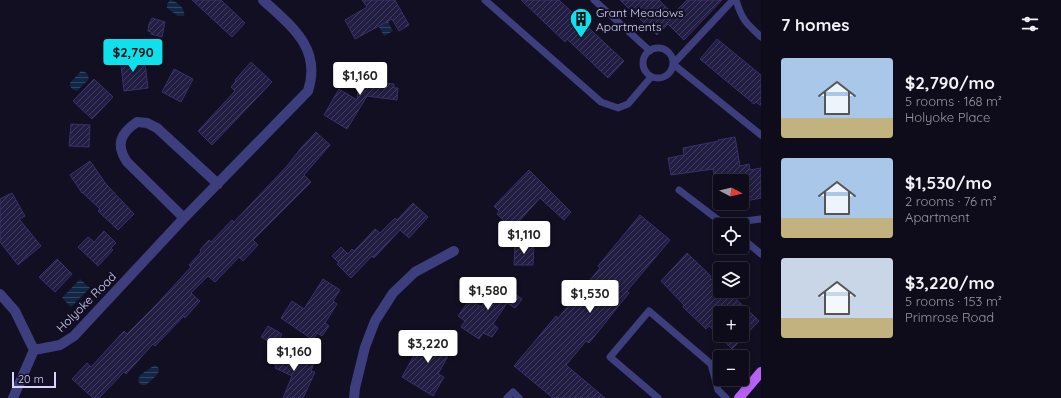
<!DOCTYPE html>
<meta charset="utf-8">
<style>
:root{--surface:#0e0b1a;--page:#171423;--text:#f1f3f6;--muted:#9b9ba2;--line:#2e2b39;--accent:#0fe1ec}
body{margin:0;font-family:Quicksand,sans-serif;background:var(--page);color:var(--text);height:100vh;display:flex;flex-direction:column;font-size:15px;white-space:nowrap}
*{box-sizing:border-box;margin:0}
p{font-size:13px;color:var(--muted)}
.icon{flex:none;width:22px;height:22px;fill:none;stroke:currentColor;stroke-width:2;stroke-linecap:round;stroke-linejoin:round}
.map{position:relative;flex:1;overflow:hidden}
.sheet{display:flex;flex-direction:column;background:var(--surface);width:300px}
.sheet>*{flex:none}
.needle{width:26px;rotate:97deg}
.fabs{position:absolute;left:713px;top:174px;display:grid;gap:8px}
.fabs a{display:grid;place-items:center;width:36px;height:36px;border-radius:4px;background:var(--surface);box-shadow:0 2px 6px #0003,0 0 0 1px var(--line);font-size:20px}
.scale{position:absolute;left:12px;bottom:10px;width:44px;box-sizing:border-box;padding-left:4px;border:2px solid #d6d3fc;border-top:0;font-size:11px;line-height:14px;white-space:nowrap;color:#d6d3fc;-webkit-text-stroke:3px #120f22;paint-order:stroke}
.price{position:absolute;translate:-50% -34px;padding:0 9px;border-radius:4px;background:#fff;color:#222;font-size:13px;line-height:26px;filter:drop-shadow(0 1px 2px #0008)}
.price::after{content:'';position:absolute;left:50%;top:24px;width:12px;height:9px;margin-left:-6px;background:inherit;clip-path:polygon(0 0,100% 0,50% 100%)}
.price.on{background:var(--accent);color:#111}
ul{padding:0;list-style:none}
li{display:flex;align-items:center;gap:12px;height:100px;padding:0 20px}
li span{display:grid;place-items:center;flex:none;width:112px;height:80px;border-radius:4px;color:#555}
li>.icon{margin-inline-start:auto}
span .icon{width:48px;height:48px;fill:#fffc;stroke-width:1}
li b{font-size:17px}
h2{display:flex;justify-content:space-between;align-items:center;height:48px;padding:0 20px;font-size:17px}
main{display:flex;flex:1;min-height:0}
.map>svg:first-child{display:block}
</style>
<main>
<div class="map">
<svg width="761" height="398" viewBox="0 0 761 398">
<defs>
<pattern id="water-rules" width="6" height="5" patternUnits="userSpaceOnUse"><rect width="6" height="5" fill="#112745"/><path d="M0 2.5h6" fill="none" stroke="#334561"/></pattern>
<pattern id="building-hatch" width="6" height="6" patternUnits="userSpaceOnUse"><rect width="6" height="6" fill="#221d42"/><path d="M-1 1l2-2M0 6l6-6M5 7l2-2" fill="none" stroke="#413d5e"/></pattern>
</defs>
<rect width="100%" height="100%" fill="#120f22"/>
<path fill="url(#water-rules)" d="M170 0C177 1 186 9 184 16H178L167 8V4Z
M383 12 393 31 384 36 374 18Z
M81 71 87 73 89 79 77 91 72 89 70 86V83Z
M80 279 90 288 71 307 62 298Z
M155 365C166 371 151 380 146 385H141L138 381 140 375Z"/>
<path fill="url(#building-hatch)" stroke="#39306c" fill-rule="evenodd" d="M192 0H221L245 23 232 37Z
M362 0H395L409 25 399 31 392 19 355 39 345 20 367 7Z
M521 0H559L624 61 608 78 567 39 565 42Z
M620 0H659L673 14 687 0H722L684 40 668 24 657 35 654 32 641 25 644 23Z
M152 18 165 22 162 37 151 34V32L148 31 149 24Z
M717 39 761 75V106L756 102 754 104 700 59Z
M138 55 140 64 145 63 148 88 124 91 120 57Z
M251 62 272 82 212 145 198 131 235 91 231 87 236 81 235 80Z
M361 64 380 67 378 79 386 80 385 83 394 84V88H398L397 100 367 96 347 129 324 115 339 89 357 100Z
M174 69 193 79 181 102 162 92Z
M94 79 113 97 92 119 73 101Z
M71 124 90 125 89 147 69 146Z
M316 132 330 145 304 175 311 182 253 240 258 245 243 261 239 257 215 282 208 276 191 293 200 301 185 318 184 316 155 346 153 344 126 374 124 372 99 398H93L72 379 87 363 91 367 124 331 127 334 156 305 191 267 189 265 201 252 200 250 209 240 211 242 232 220 234 222 287 166 301 148Z
M735 137 740 166 749 164 750 170 761 168V198L745 201 746 205 728 209V204L720 205 713 169 671 175 668 158 684 155 683 148 719 141 718 140ZM720 181H742V203H720Z
M90 161 106 184 134 214 118 230 98 211 100 209 83 193H82L70 175Z
M529 170 571 212 564 220 540 198 512 229 497 214 499 211 494 206Z
M12 193 25 216 19 219 41 246 18 265 0 242V199Z
M413 203 428 217 409 238 400 230 374 258 372 256 351 278 337 264 339 263 332 256 341 247 348 254 352 249 354 251 375 229 380 233 395 218 397 220Z
M640 215 670 240 627 291 629 293 589 343 586 341 566 365 605 398H553L514 366 556 316 558 318 580 292 600 268 598 266Z
M104 231 116 243 111 248 113 250 98 266 78 247 88 237 94 242Z
M515 244 534 245 533 265H514Z
M687 253 711 276 710 278 720 287V291H728L759 321 732 349 709 326 706 329 683 307 684 305 661 281ZM720 313H742V335H720Z
M57 259 72 274 55 292 39 277Z
M323 279 340 290 333 301 337 304 325 323 329 326 322 336 317 333 313 340 281 318 292 301 304 309Z
M498 281 514 291 513 293 522 299 515 308 507 303 493 324 498 328 492 337 483 333 479 339 461 327 465 321 458 316 470 299 481 307Z
M268 326 282 334 276 345 261 337Z
M427 332 453 347 438 374 444 377 433 396 402 377Z
M276 346 314 363 311 371 315 372 303 398H283L292 376 275 368 276 365 269 362Z"/>
<g fill="none" stroke-linecap="round" stroke-linejoin="round">
<path stroke="#3d3e7e" stroke-width="7" d="M485 0 601 102 618 108 628 104 651 77
M594 0 650 51
M733 0 673 64 761 135
M736 0C742 20 746 23 761 37
M643 63a15 15 0 1 1 30 0a15 15 0 1 1-30 0Z
M679 190 725 225
M742 225 745 221 761 219
M742 238 761 254
M507 398 513 392 519 398
M658 398 610 357 649 311 711 364 718 390 726 398"/>
<path stroke="#3d3e7e" stroke-width="10" d="M184 218 127 162C115 144 121 133 137 122L147 123 157 128 218 184
M0 294 15 311 34 350
M13 398 34 350 60 345 74 336 184 218 308 91C322 48 291 26 263 0
M354 398 355 388 365 347 375 321 393 293 415 272 454 251"/>
<path stroke="#b762f5" stroke-width="10" d="M739 398 761 372"/>
</g>
<defs>
<g id="building-pin" transform="scale(1.15)"><path d="M0 17L-7.5 6A9.5 9.5 0 1 1 7.5 6Z" fill="#0fe1ec" stroke="#120f22"/><path d="M-4-6H4V6H1V3H-1V6H-4ZM-2.5-4.3h1.7v1.8h-1.7ZM.8-4.3h1.7v1.8H.8ZM-2.5-1h1.7V.8h-1.7ZM.8-1h1.7V.8H.8Z" fill="#111"/></g>
</defs>
<g fill-rule="evenodd">
<use href="#building-pin" x="581" y="19"/>
</g>
<g text-anchor="middle" dominant-baseline="central" stroke-width="4" stroke-linejoin="round" paint-order="stroke">
<g font-size="12" fill="#d6d3fc" stroke="#120f22" text-anchor="start">
<text x="596" y="12">Grant Meadows<tspan x="596" dy="14">Apartments</tspan></text>
</g>
<g font-size="12" fill="#d6d3fc" stroke="#120f22">
<text transform="translate(86 302) rotate(-45)">Holyoke Road</text>
</g>
</g>
</svg>
<div class="fabs">
<a><svg class="needle" viewBox="-14 -14 28 28"><path d="M0-13l5 13h-10z" fill="#e53935"/><path d="M0 13l5-13h-10z" fill="#9b9ba2"/></svg></a>
<a><svg class="icon" aria-label="locate" viewBox="0 0 24 24"><circle cx="12" cy="12" r="6"/><path d="M12 2v4M12 18v4M2 12h4M18 12h4"/></svg></a>
<a><svg class="icon" aria-label="layers" viewBox="0 0 24 24"><path d="M12 4l9 5-9 5-9-5zM3 14l9 5 9-5"/></svg></a>
<a>+</a>
<a>−</a>
</div>
<div class="scale">20 m</div>
<b class="price on" style="left:133px;top:73px">$2,790</b>
<b class="price" style="left:360px;top:96px">$1,160</b>
<b class="price" style="left:524px;top:255px">$1,110</b>
<b class="price" style="left:488px;top:311px">$1,580</b>
<b class="price" style="left:590px;top:314px">$1,530</b>
<b class="price" style="left:428px;top:364px">$3,220</b>
<b class="price" style="left:294px;top:372px">$1,160</b>
</div>
<section class="sheet">
<h2>7 homes<svg class="icon" aria-label="filters" viewBox="0 0 24 24"><path d="M4 7h16M4 17h16"/><circle cx="9" cy="7" r="2"/><circle cx="15" cy="17" r="2"/></svg></h2>
<ul>
<li><span style="background:linear-gradient(#a9c7e8 75%,#c2b280 0)"><svg class="icon" aria-label="home" viewBox="0 0 24 24"><path d="M3 11l9-7 9 7M6 9v11h12V9"/></svg></span><div><b>$2,790/mo</b><p>5 rooms · 168 m²</p><p>Holyoke Place</p></div></li>
<li><span style="background:linear-gradient(#a9c7e8 75%,#c2b280 0)"><svg class="icon" aria-label="home" viewBox="0 0 24 24"><path d="M3 11l9-7 9 7M6 9v11h12V9"/></svg></span><div><b>$1,530/mo</b><p>2 rooms · 76 m²</p><p>Apartment</p></div></li>
<li><span style="background:linear-gradient(#c9d6e8 75%,#c2b280 0)"><svg class="icon" aria-label="home" viewBox="0 0 24 24"><path d="M3 11l9-7 9 7M6 9v11h12V9"/></svg></span><div><b>$3,220/mo</b><p>5 rooms · 153 m²</p><p>Primrose Road</p></div></li>
</ul>
</section>
</main>
